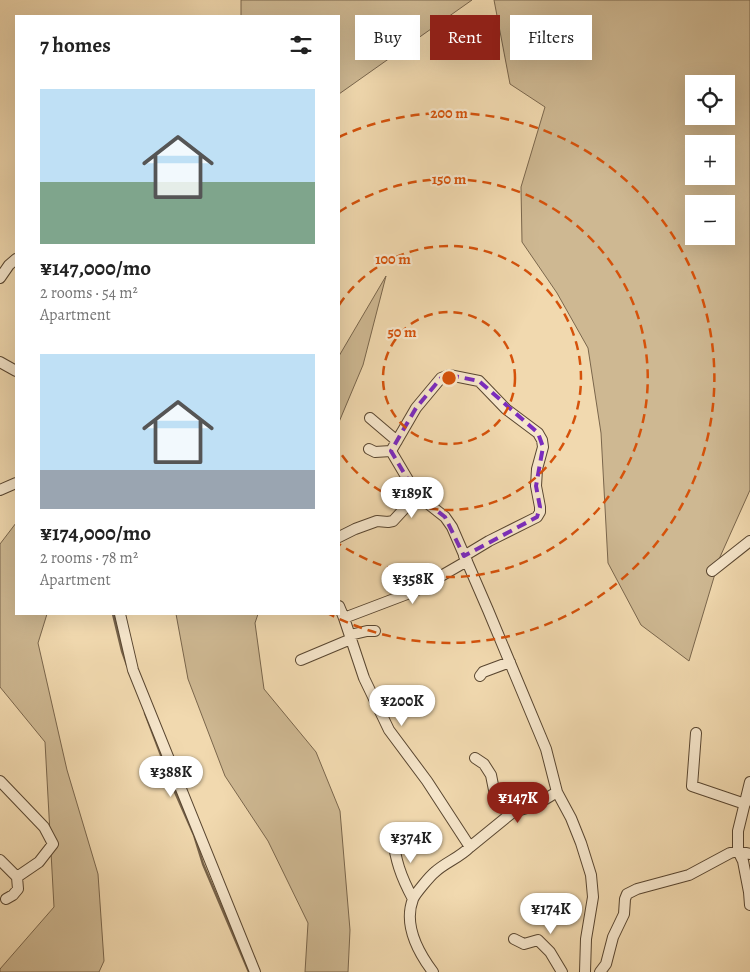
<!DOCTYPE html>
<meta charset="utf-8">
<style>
:root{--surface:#fff;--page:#f6f6f6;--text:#222;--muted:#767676;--accent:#8f2418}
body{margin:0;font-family:Alegreya,serif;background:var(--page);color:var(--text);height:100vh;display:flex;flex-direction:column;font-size:19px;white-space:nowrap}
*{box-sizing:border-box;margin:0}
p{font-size:16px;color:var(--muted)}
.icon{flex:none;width:28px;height:28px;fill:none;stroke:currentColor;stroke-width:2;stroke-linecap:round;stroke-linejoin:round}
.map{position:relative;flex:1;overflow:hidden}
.drawer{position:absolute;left:15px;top:15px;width:325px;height:600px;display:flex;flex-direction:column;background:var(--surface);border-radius:0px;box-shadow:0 5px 20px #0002}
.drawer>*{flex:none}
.guide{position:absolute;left:355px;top:15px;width:320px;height:45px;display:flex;gap:10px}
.buttons{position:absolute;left:685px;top:75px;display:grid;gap:10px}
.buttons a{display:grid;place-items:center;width:50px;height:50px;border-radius:0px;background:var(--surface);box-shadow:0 5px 20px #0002;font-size:25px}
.price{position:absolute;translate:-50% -42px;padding:0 11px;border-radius:18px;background:#fff;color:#222;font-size:16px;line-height:32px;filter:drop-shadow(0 1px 2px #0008)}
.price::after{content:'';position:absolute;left:50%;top:30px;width:15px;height:11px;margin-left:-8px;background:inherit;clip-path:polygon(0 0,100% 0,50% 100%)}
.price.active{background:var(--accent);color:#fff}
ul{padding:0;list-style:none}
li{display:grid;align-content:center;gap:10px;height:265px;padding:0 25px}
li span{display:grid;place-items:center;height:155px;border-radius:0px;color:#555}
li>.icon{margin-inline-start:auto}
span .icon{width:90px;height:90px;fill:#fffc;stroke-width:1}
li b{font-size:21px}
h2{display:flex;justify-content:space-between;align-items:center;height:60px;padding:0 25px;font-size:21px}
.pill{padding:0 18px;border-radius:0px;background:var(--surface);box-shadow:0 5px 20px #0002;font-size:18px;line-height:45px}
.pill.active{background:var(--accent);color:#fff}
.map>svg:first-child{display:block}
</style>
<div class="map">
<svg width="750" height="972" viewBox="0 0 750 972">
<rect width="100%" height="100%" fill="#f1d9af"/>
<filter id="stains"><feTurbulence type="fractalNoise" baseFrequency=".004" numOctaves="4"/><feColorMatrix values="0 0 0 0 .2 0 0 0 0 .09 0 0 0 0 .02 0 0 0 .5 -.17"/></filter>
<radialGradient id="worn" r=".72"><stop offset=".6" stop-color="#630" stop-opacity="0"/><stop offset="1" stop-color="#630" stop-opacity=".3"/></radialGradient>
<path fill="#ceb892" stroke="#7a664c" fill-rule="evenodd" d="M241 0H472L339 94V16H241Z
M494 0H750V490L720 557 689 661 641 625 608 563 601 433 588 348 557 293 522 242 521 187 545 107 510 84ZM694 84H726V116H694ZM694 144H726V176H694ZM694 204H726V236H694Z
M386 276 363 365 339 422V356Z
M16 523V614H47L38 643 67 770 98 874 104 961 99 972H0V969L54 907 45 742 0 687V544Z
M176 614H258L255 623 264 689 316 752 340 811 350 930 348 972H305L308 923 268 841 225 776 188 679Z"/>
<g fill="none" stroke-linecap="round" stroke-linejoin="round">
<path stroke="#766249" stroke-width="2.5" d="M113 614 122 651 127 665
M145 713 175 792 194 835 203 864 249 972"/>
<g stroke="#594630" stroke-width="12">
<path id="minor" d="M0 278 9 265 16 259
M0 362 16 371
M370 418 397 441
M369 449 375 452 391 451
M0 490 16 483
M417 495 391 451 416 408 441 378 449 375 479 381 506 409 538 433 542 440 543 447 537 469 536 486 540 507V512L537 517 489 541 464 556
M339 537 355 529 377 521 388 522 393 521 417 495 445 517 452 527 488 610 546 749 557 792 571 818 581 843 591 875 593 897 586 939 585 972
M712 571 750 541
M339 606 344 618 364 678 389 730 427 781 470 847
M120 614 133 670 255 972
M344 618 415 591 467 561
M350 635 367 631H375
M301 660 351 639
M480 676 483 672 510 662
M696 733 692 786 745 804
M475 758 484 764 491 775 494 790 513 812
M0 781 44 827 53 844 39 862 17 877
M750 782 738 831V851L743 861 749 892 750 905
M392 835C396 861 400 875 413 899
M0 860 17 877 18 889 13 895 6 899
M514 939 524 944 538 940 550 952 562 972
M433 972C418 952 403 925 413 899 415 894 430 876 435 872 446 862 459 858 470 847L513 812 534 806 557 792
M600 972 606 964 613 937 624 914 625 899 627 894 637 889 689 875 730 853 738 851 750 854"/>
</g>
<use href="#minor" stroke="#f6e6cb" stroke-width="10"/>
</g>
<path fill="none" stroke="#7b2cbf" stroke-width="4" stroke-dasharray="10 6" stroke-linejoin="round" d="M449 375 479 381 538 433 543 447 536 486 540 507 537 517 464 556 445 517 417 495 391 451 416 408 441 378Z"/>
<g fill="none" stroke="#d5520b" stroke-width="2.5" stroke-dasharray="9 6">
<circle cx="449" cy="378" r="66"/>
<path d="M339 305A132 132 0 1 1 339 451"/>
<path d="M339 212A199 199 0 1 1 339 544"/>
<path d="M339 137A265 265 0 1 1 329 614"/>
</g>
<circle cx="449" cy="378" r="8" fill="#d5520b" stroke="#f6e6cb" stroke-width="2.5"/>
<g font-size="15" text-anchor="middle" font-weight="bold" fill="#d5520b" stroke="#f6e6cb" stroke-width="4.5" stroke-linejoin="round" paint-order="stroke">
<text x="449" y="118">200 m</text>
<text x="449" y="184">150 m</text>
<text x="393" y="264">100 m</text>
<text x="402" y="337">50 m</text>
</g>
<rect width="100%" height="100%" filter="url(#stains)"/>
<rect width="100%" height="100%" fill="url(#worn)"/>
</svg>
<div class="buttons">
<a><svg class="icon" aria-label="locate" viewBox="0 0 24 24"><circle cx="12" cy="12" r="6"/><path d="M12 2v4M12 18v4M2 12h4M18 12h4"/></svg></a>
<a>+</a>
<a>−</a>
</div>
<b class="price" style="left:412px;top:519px">¥189K</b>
<b class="price" style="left:413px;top:605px">¥358K</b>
<b class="price" style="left:402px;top:727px">¥200K</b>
<b class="price" style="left:171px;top:798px">¥388K</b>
<b class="price active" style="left:518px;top:824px">¥147K</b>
<b class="price" style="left:411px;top:864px">¥374K</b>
<b class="price" style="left:551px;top:935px">¥174K</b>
<div class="guide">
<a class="pill">Buy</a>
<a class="pill active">Rent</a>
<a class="pill">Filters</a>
</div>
<section class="drawer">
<h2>7 homes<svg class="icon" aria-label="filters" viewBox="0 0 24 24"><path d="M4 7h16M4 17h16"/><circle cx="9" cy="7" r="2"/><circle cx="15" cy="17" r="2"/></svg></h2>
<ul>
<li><span style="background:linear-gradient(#bfe0f5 60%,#7fa58c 0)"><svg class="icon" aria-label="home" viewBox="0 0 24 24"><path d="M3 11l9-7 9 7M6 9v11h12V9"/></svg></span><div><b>¥147,000/mo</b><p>2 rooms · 54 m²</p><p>Apartment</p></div></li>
<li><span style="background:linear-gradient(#bfe0f5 75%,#9aa5b1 0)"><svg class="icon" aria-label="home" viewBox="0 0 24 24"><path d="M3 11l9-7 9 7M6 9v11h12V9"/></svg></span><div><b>¥174,000/mo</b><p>2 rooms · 78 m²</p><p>Apartment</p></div></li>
</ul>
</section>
</div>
